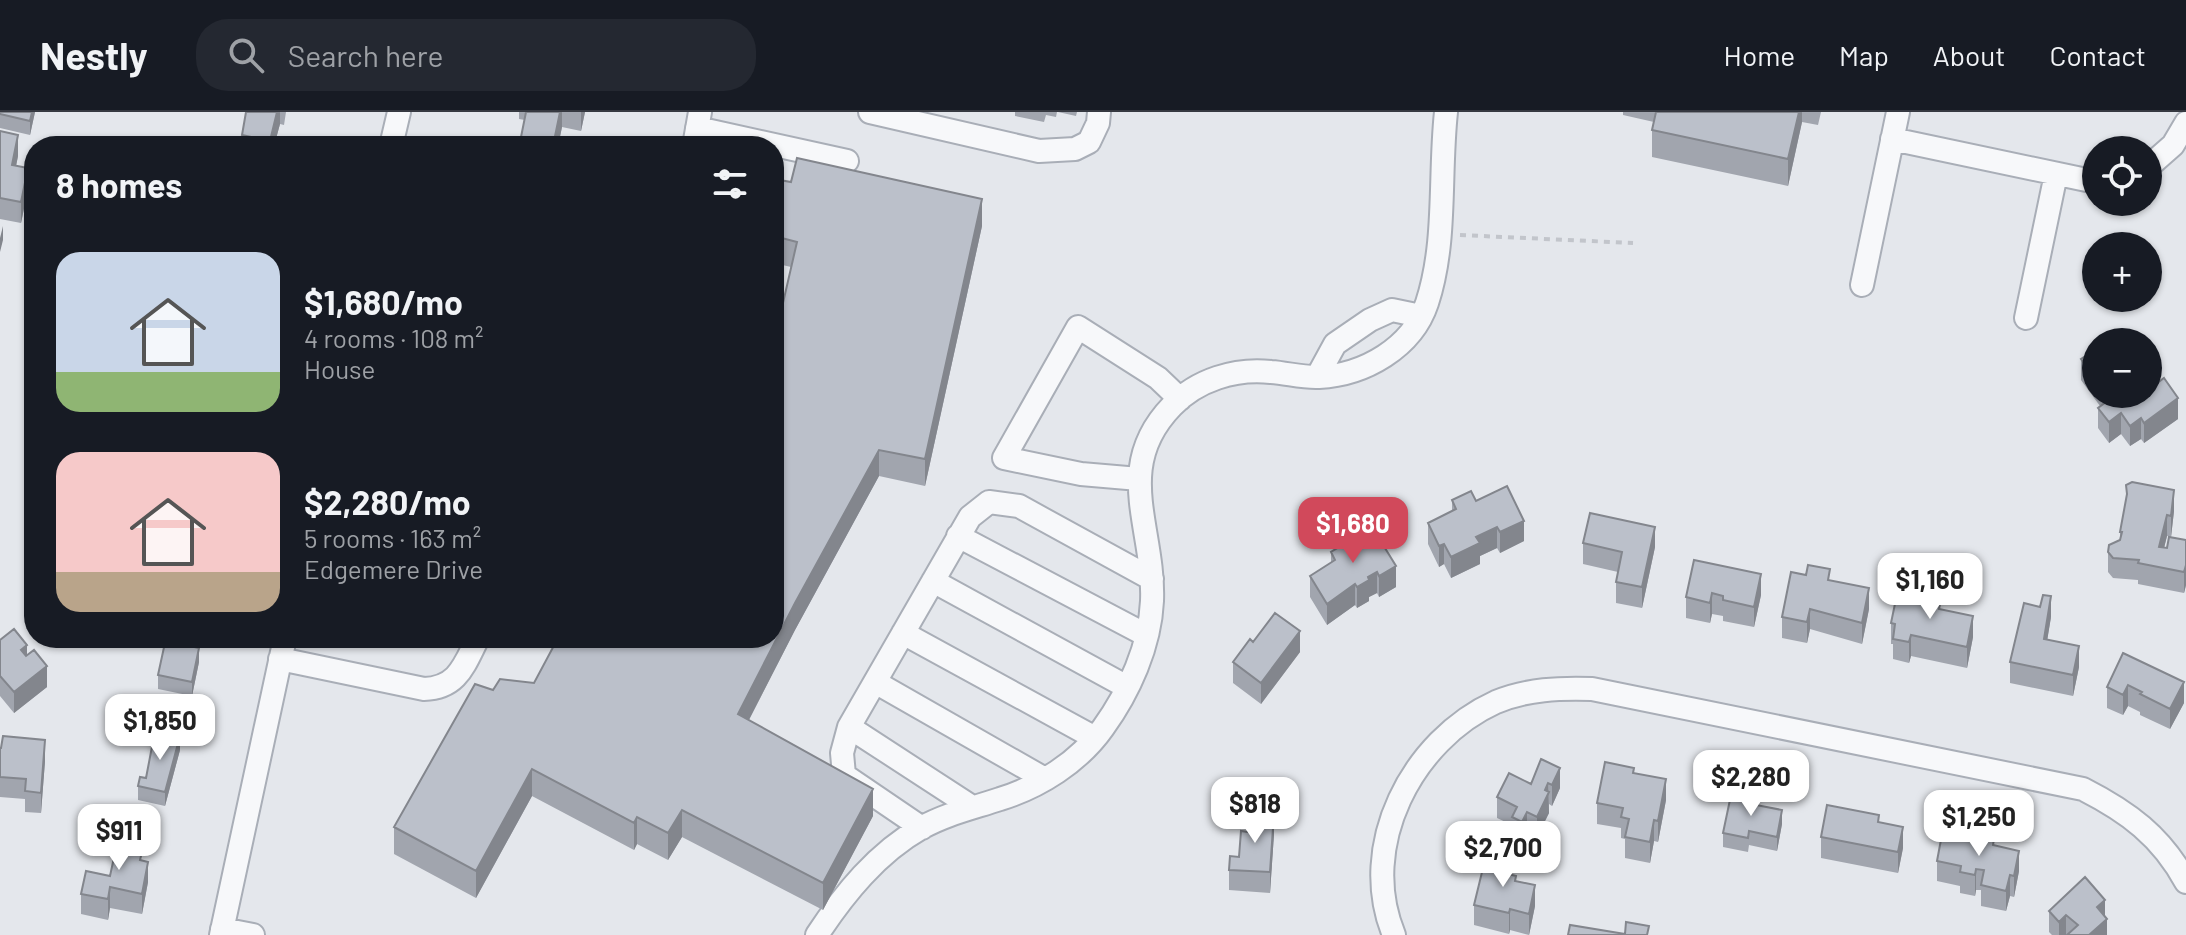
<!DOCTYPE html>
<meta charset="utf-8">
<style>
:root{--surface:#171b24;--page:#242831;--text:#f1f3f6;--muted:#9ea1a6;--line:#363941;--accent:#d1495b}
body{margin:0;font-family:Barlow,sans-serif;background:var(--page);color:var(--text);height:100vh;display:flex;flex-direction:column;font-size:30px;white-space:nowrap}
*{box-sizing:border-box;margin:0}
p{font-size:26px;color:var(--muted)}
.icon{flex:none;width:44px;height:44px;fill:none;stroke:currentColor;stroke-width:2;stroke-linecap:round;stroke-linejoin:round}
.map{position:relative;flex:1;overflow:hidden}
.side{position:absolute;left:24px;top:24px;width:760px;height:512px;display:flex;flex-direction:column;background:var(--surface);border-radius:32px;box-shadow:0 2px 6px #0004}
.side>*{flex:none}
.buttons{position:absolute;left:2082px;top:24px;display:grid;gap:16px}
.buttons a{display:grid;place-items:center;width:80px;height:80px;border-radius:50%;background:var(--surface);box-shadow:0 2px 6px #0004;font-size:40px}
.price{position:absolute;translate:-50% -68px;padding:0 18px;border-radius:16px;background:#fff;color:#222;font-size:26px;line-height:52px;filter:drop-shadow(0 2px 4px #0008)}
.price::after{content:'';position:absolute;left:50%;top:48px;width:24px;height:18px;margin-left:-12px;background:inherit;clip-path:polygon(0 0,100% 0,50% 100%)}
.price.active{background:var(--accent);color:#fff}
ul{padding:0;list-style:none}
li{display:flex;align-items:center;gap:24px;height:200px;padding:0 32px}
li span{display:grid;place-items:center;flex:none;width:224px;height:160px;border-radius:24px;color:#555}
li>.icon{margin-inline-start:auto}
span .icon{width:96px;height:96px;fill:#fffc;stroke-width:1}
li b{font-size:34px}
h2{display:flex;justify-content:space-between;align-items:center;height:96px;padding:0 32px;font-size:34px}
header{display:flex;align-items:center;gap:48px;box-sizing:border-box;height:112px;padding:0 40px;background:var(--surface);border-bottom:2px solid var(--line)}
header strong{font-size:38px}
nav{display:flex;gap:44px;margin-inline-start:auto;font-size:28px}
.search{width:560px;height:72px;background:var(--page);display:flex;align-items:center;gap:20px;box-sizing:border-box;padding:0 28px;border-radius:32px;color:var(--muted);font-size:30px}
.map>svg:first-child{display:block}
</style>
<header>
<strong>Nestly</strong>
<div class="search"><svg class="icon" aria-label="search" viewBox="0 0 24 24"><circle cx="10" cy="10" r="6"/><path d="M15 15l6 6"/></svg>Search here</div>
<nav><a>Home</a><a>Map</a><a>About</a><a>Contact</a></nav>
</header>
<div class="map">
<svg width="2186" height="823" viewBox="0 0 2186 823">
<rect width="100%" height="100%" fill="#e4e7ec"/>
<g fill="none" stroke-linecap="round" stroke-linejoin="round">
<g stroke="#a9aeb7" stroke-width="26">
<path id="minor" d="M870 0 1039 39 1075 37 1089 30 1098 11 1099 0
M697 16 847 49
M1892 27 2096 70
M391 34 399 0
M694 34 700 0
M2148 55 2173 33 2186 11
M1862 173 1898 0
M2026 206 2056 62
M1317 265 1335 232 1370 208 1392 198 1421 204
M1139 367 1081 362 1004 346 1078 215 1158 266 1180 287
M958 424 1146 523
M933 469 1127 575
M903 521 1095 626
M280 547 424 577C458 576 464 553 478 526
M875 570 1045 667
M849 615 972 695
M922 716 844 663 842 641 849 615 970 405 989 390 1019 394 1152 467
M222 817 253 823
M221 823 285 526
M817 823C844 782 877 741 921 716 946 702 973 696 1000 687 1039 675 1079 650 1103 616 1129 580 1150 534 1152 489 1155 416 1112 356 1172 294 1197 268 1235 256 1271 260 1287 261 1303 266 1319 265 1364 263 1412 236 1427 191 1447 130 1439 64 1446 0
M1394 823C1357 734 1412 628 1496 590 1527 577 1560 576 1592 577L2083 677C2128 700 2161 724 2186 770"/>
</g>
<path stroke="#c2c5cb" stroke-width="4" stroke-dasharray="6 6" stroke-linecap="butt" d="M1460 123 1633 131"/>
<use href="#minor" stroke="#f7f8fa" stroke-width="22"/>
</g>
<path fill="#a1a5ae" d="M0 0H35L30 23 0 16Z
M246 0H286L284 13 280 12 274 34H242V23Z
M519 0H585L581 19 562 15 558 34H520L525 8 519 7Z
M1015 0H1057L1056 5 1046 3 1044 10 1015 4Z
M1058 0H1077L1076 4Z
M1623 0H1821L1818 13 1802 10 1788 74 1652 45V18L1654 10 1623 3Z
M0 19 18 44 16 54 28 77 21 111 0 107Z
M774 67 982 114 925 374 879 364 795 518 749 608 873 704 823 798 682 725 668 748 637 732 634 738 532 684 476 786 394 742V715L493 578 774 526 791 155 774 151Z
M2096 237V282H2148L2178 307 2144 331 2141 327 2130 334 2121 322 2109 331 2098 316V296L2100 294 2081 268V247Z
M2126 373 2174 399 2171 425 2167 424 2164 436H2167L2186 428V473L2184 481 2138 472V468L2113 466 2108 460V440L2120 429V420L2126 389Z
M1452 388 1476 389 1524 429 1500 441 1497 436 1480 444V452L1451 466 1444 452 1439 455 1428 432V411L1452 399Z
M1372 415 1396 475 1379 485 1377 481 1369 485V489L1357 496 1355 493 1327 513 1310 485V464L1331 451V440Z
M1583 431 1655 435 1642 496 1616 491V470L1618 460 1583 452Z
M1694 448 1761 483 1754 515 1723 509V504L1712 502 1710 511 1686 506V485Z
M1830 468 1869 497 1862 532 1810 517 1807 531 1782 526V505Z
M1942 498 1973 525 1967 556 1911 544 1909 551 1893 547V532H1891V511Z
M2051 505 2047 528 2079 555 2073 584 2010 571V550Z
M198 526 199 550 192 584 158 577V563Z
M0 528 27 543 47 575 14 601 0 584Z
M1253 530 1300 540 1261 592 1233 571V550Z
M2123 541 2184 591 2170 617 2140 603V600L2128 594 2123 603 2107 596V575Z
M0 636 45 649 41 701 25 700V687L0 685Z
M180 638 165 694 138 688V674L146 666Z
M1541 647 1560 676 1552 694 1549 692V701L1537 725 1527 720 1522 731 1512 726V713L1497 706V685L1531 672Z
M1634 661 1666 688 1658 730 1654 729 1650 751 1625 746V727L1621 726V716L1597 712V691Z
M1757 693 1782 712 1777 739 1749 733 1748 740 1723 735V721Z
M1879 710 1903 736 1898 761 1821 746V725Z
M1274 722 1270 781 1229 778V758L1239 745Z
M1994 734 2019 759 2014 785 2010 784 2006 799 1981 794V778H1976L1975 784 1960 781V774L1937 769V749Z
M144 749 148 770 142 802 110 796 108 808 81 802V782L110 764Z
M1511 763 1535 794 1529 823 1510 818 1509 822 1474 813V793Z
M2049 799 2105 805 2107 823H2052L2049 820Z"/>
<path fill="#83868d" d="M32 0H35L30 23V9Z
M277 0H280V12L274 34H270V29Z
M560 0H562V15L558 34H553Z
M581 0H585L581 19Z
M1799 0H1802V10L1788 74V47Z
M18 23V44L12 74V53Z
M28 56V77L21 111V90Z
M982 87V114L925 374V347Z
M3 114V128L0 140V126Z
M2178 286V307L2144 331V311Z
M2121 301V322L2109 331V310Z
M2141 306V327L2130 334V314Z
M879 338V364L795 518 738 629V602L795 491Z
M2174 378V399L2171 425V404Z
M2167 403V424L2159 456V435Z
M1524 409V429L1500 441V420Z
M1497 415V436L1480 444V452L1451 466V445L1476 425Z
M1655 415V435L1642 496V475Z
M1444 432V452L1439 455V434Z
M2186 453V473L2184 481V460Z
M1396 454V475L1379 485V464Z
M1377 460V481L1369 485V489L1357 496V475L1368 465Z
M1761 462V483L1754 515V495Z
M1355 472V493L1327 513V492Z
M1869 476V497L1862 532V511Z
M1712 481V502L1710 511V491Z
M2051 484V505L2044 548V527Z
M1810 497V517L1807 531V510Z
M1973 504V525L1967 556V535Z
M1300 519V540L1261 592V571Z
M1911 523V544L1909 551V530Z
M27 533V553L21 538Z
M2079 534V555L2073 584V563Z
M199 536V550L192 584V570Z
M47 554V575L14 601V580Z
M2184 570V591L2170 617V597Z
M2128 573V594L2123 603V583Z
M180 624V638L165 694V680Z
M45 628V649L41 701V681Z
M1560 656V676L1552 694V673Z
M532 657V684L476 786V759Z
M1666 667V688L1658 730V709Z
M1548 671 1549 701 1537 725V705Z
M873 677V704L823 798V771Z
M682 698V725L668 748V721Z
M1782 698V712L1777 739V725Z
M1527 700V720L1522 731V710Z
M1274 701V722L1270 781V760Z
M637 705V732L634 738V711Z
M1654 708V729L1650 751V730Z
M1903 715V736L1898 761V740Z
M2019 739V759L2014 785V764Z
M148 750V770L142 802V782Z
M1976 757V778L1975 784V763Z
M2010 763V784L2006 799V779Z
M1535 773V794L1529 823V802Z
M110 775V796L108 808V787Z
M2105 788V809L2107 807V823H2089L2097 795Z
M1510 797V818L1509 822V801Z
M2066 803V823H2059V810Z"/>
<path fill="#bbc0ca" stroke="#83868d" stroke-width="2" d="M0 0H32L30 9 0 2Z
M246 0H277L270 29 242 23Z
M526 0H560L553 34H539L520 30Z
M1656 0H1799L1788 47 1652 18Z
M0 19 18 23 12 53 28 56 21 90 0 86Z
M797 46 982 87 925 347 879 338 795 491 738 602 873 677 823 771 682 698 668 721 637 705 634 711 532 657 476 759 394 715 475 572 493 578 500 567 534 571 558 526H774V230L797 130 774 124V67L791 70Z
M2116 222 2122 230H2106Z
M2096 237V268L2081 247Z
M2164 266 2178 286 2144 311 2141 306 2130 314 2121 301 2109 310 2098 296 2110 287 2106 282H2148V278Z
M2132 370 2174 378 2171 404 2167 403 2159 435 2167 436 2169 425 2186 428V453L2184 460 2138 451 2139 448 2113 446 2108 440 2109 433 2120 428 2122 420H2120L2127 382 2126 373Z
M1507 374 1524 409 1500 420 1497 415 1476 425 1480 431 1451 445 1444 432 1439 434 1428 411 1456 397 1452 388 1471 379 1476 389Z
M1590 401 1655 415 1642 475 1616 470 1622 440 1583 431Z
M1372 415 1396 454 1379 464 1377 460 1368 465 1369 468 1357 475 1355 472 1327 492 1310 464 1335 448 1331 440Z
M1694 448 1761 462 1754 495 1723 488V484L1712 481 1710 491 1686 485Z
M1808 453 1830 457 1828 468 1869 476 1862 511 1810 497 1807 510 1782 505 1791 460 1806 463Z
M1921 478 1942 482 1939 497 1973 504 1967 535 1911 523 1909 530 1893 527 1895 512 1891 511 1896 487 1918 491Z
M2043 483 2051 484 2044 527 2079 534 2073 563 2010 550 2024 491 2040 495Z
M1275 501 1300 519 1261 571 1233 550 1250 527 1253 530Z
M14 517 27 533 21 538 26 544 34 538 47 554 14 580 0 564V528Z
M166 526H196L194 535 199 536 192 570 158 563Z
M2123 541 2184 570 2170 597 2140 582 2142 580 2128 573 2123 583 2107 575Z
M155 619 180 624 165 680 138 674 140 665 146 666Z
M3 624 45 628 41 681 25 679 26 667 0 665V636H1Z
M1541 647 1560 656 1552 673 1548 671 1545 678 1549 680 1537 705 1527 700 1522 710 1512 705 1517 695 1497 685 1509 661 1531 672Z
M1605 650 1634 656 1633 661 1666 667 1658 709 1654 708 1650 730 1625 725 1629 707 1621 705 1623 696 1597 691Z
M1731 683 1757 688 1756 693 1782 698 1777 725 1749 719 1748 726 1723 721Z
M1827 693 1879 703 1878 710 1903 715 1898 740 1821 725Z
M1249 700 1274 701 1270 760 1229 758 1230 744 1239 745 1241 719 1248 720Z
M1943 717 1994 727 1993 733 2019 739 2014 764 2010 763 2006 779 1981 773 1984 758 1976 757 1975 763 1960 760 1961 754 1937 749Z
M118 727 144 732 140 748 148 750 142 782 110 775 108 787 81 782 86 759 110 764Z
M1489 745 1511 750 1508 762 1516 764 1515 769 1535 773 1529 802 1510 797 1509 801 1474 793 1483 756 1486 757Z
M2085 765 2105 788 2097 795 2107 807 2089 823H2067L2078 813 2066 803 2059 810 2049 799Z
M1626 810 1649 814 1647 823H1568L1570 813 1625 822Z"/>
</svg>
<div class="buttons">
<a><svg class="icon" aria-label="locate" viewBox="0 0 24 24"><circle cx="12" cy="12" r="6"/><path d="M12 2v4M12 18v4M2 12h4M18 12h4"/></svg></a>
<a>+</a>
<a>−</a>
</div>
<b class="price active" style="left:1353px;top:453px">$1,680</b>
<b class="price" style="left:1930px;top:509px">$1,160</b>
<b class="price" style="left:160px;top:650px">$1,850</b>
<b class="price" style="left:1751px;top:706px">$2,280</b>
<b class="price" style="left:1255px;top:733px">$818</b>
<b class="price" style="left:1979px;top:746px">$1,250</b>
<b class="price" style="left:119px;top:760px">$911</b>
<b class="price" style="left:1503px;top:777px">$2,700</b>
<section class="side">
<h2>8 homes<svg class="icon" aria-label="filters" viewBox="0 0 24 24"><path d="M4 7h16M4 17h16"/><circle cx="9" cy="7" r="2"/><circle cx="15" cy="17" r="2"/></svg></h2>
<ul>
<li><span style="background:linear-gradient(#c9d6e8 75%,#8fb573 0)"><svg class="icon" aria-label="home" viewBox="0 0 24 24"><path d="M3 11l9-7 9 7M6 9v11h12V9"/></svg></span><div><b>$1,680/mo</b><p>4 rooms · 108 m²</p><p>House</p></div></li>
<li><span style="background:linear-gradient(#f6c9c9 75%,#b9a48a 0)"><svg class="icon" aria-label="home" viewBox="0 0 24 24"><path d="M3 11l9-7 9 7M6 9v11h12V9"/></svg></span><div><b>$2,280/mo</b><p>5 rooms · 163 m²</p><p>Edgemere Drive</p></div></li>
</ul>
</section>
</div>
